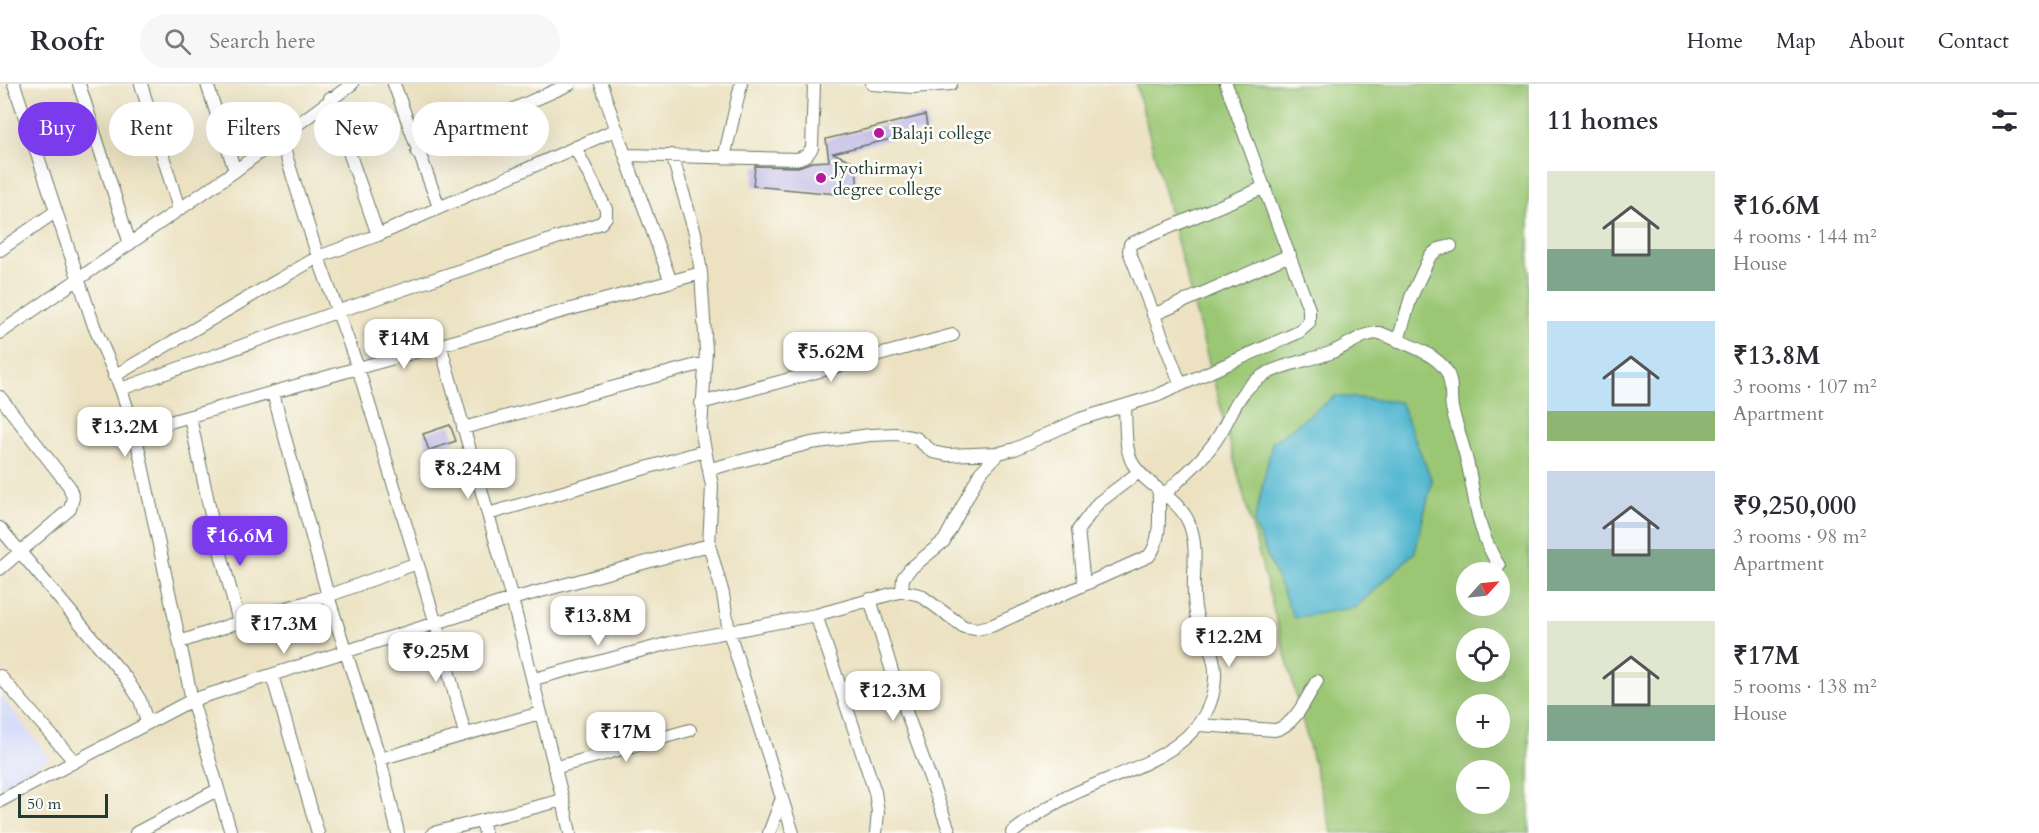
<!DOCTYPE html>
<meta charset="utf-8">
<style>
:root{--surface:#fff;--page:#f7f7f7;--text:#2b2b33;--muted:#7c7c81;--line:#e1e1e2;--accent:#7c3aed}
body{margin:0;font-family:Cardo,serif;background:var(--page);color:var(--text);height:100vh;display:flex;flex-direction:column;font-size:22px;white-space:nowrap}
*{box-sizing:border-box;margin:0}
p{font-size:20px;color:var(--muted)}
.icon{flex:none;width:33px;height:33px;fill:none;stroke:currentColor;stroke-width:2;stroke-linecap:round;stroke-linejoin:round}
.map{position:relative;flex:1;overflow:hidden}
.side{display:flex;flex-direction:column;background:var(--surface);width:510px}
.side>*{flex:none}
.guide{position:absolute;left:18px;top:18px;width:570px;height:54px;display:flex;gap:12px}
.needle{width:39px;rotate:63deg}
.fabs{position:absolute;left:1456px;top:478px;display:grid;gap:12px}
.fabs a{display:grid;place-items:center;width:54px;height:54px;border-radius:50%;background:var(--surface);box-shadow:0 6px 24px #0002;font-size:30px}
.scale{position:absolute;left:18px;bottom:15px;width:90px;box-sizing:border-box;padding-left:6px;border:3px solid #1f3d34;border-top:0;font-size:16px;line-height:21px;white-space:nowrap;color:#1f3d34;-webkit-text-stroke:4px #fdfcf7;paint-order:stroke}
.price{position:absolute;translate:-50% -51px;padding:0 14px;border-radius:12px;background:#fff;color:#222;font-size:20px;line-height:39px;filter:drop-shadow(0 2px 3px #0008)}
.price::after{content:'';position:absolute;left:50%;top:36px;width:18px;height:14px;margin-left:-9px;background:inherit;clip-path:polygon(0 0,100% 0,50% 100%)}
.price.selected{background:var(--accent);color:#fff}
ul{padding:0;list-style:none}
li{display:flex;align-items:center;gap:18px;height:150px;padding:0 18px}
li span{display:grid;place-items:center;flex:none;width:168px;height:120px;border-radius:0px;color:#555}
li>.icon{margin-inline-start:auto}
span .icon{width:72px;height:72px;fill:#fffc;stroke-width:1}
li b{font-size:26px}
h2{display:flex;justify-content:space-between;align-items:center;height:72px;padding:0 18px;font-size:26px}
.pill{padding:0 21px;border-radius:27px;background:var(--surface);box-shadow:0 6px 24px #0002;font-size:21px;line-height:54px}
.pill.selected{background:var(--accent);color:#fff}
header{display:flex;align-items:center;gap:36px;box-sizing:border-box;height:84px;padding:0 30px;background:var(--surface);border-bottom:2px solid var(--line)}
header strong{font-size:28px}
nav{display:flex;gap:33px;margin-inline-start:auto;font-size:21px}
.search{width:420px;height:54px;background:var(--page);display:flex;align-items:center;gap:15px;box-sizing:border-box;padding:0 21px;border-radius:33px;color:var(--muted);font-size:22px}
main{display:flex;flex:1;min-height:0}
.map>svg:first-child{display:block}
</style>
<header>
<strong>Roofr</strong>
<div class="search"><svg class="icon" aria-label="search" viewBox="0 0 24 24"><circle cx="10" cy="10" r="6"/><path d="M15 15l6 6"/></svg>Search here</div>
<nav><a>Home</a><a>Map</a><a>About</a><a>Contact</a></nav>
</header>
<main>
<div class="map">
<svg width="1529" height="749" viewBox="0 0 1529 749">
<rect width="100%" height="100%" fill="#fdfcf7"/>
<filter id="ink" filterUnits="userSpaceOnUse"><feTurbulence type="fractalNoise" baseFrequency=".0167" numOctaves="2"/><feDisplacementMap in="SourceGraphic" scale="12" xChannelSelector="R" yChannelSelector="G"/><feConvolveMatrix kernelMatrix="1 2 1 2 8 2 1 2 1" color-interpolation-filters="sRGB"/></filter>
<filter id="wash" filterUnits="userSpaceOnUse"><feTurbulence type="fractalNoise" baseFrequency=".008" numOctaves="4" result="noise"/><feDisplacementMap in="SourceGraphic" scale="24" xChannelSelector="R" yChannelSelector="G"/><feGaussianBlur stdDeviation="1.35" result="paint"/><feColorMatrix in="noise" values="0 0 0 0 0 0 0 0 0 0 0 0 0 0 0 0 0 1.4 0 .05"/><feComposite in="paint" operator="in"/></filter>
<g filter="url(#wash)">
<rect width="100%" height="100%" fill="#ece2c2"/>
<path fill="#d2d9f9" d="M0 610 50 674 0 703Z"/>
<path fill="#9bc775" stroke="#5d8254" stroke-width="1.5" fill-rule="evenodd" d="M1136 0H1529V749H1332ZM1467 489H1500V522H1467ZM1467 555H1500V588H1467ZM1467 621H1500V654H1467ZM1467 687H1500V720H1467Z"/>
<path fill="#52b7d0" stroke="#387a82" stroke-width="1.5" d="M1335 312 1400 318 1432 397 1415 468 1356 523 1294 534 1254 440 1272 359Z"/>
<g id="blocks">
<path fill="#bcb4e5" d="M925 31 928 46 833 69 856 79 858 112 753 102 755 82 798 83 812 78 829 77 826 55Z
M450 341 456 357 429 366 423 350Z"/>
</g>
</g>
<g filter="url(#ink)">
<use href="#blocks" fill-opacity="0" stroke="#677766" stroke-width="1.5"/>
<g fill="none" stroke-linecap="round" stroke-linejoin="round">
<g stroke="#677766" stroke-width="14">
<path id="minor" d="M14 0 94 242 121 305 135 348 192 616 231 749
M79 0 130 160
M141 0 179 125
M207 0 235 87
M394 0 439 123
M601 0 625 71 798 75 807 71 812 64 814 0
M872 0 913 3 951 0
M330 14 378 151
M280 52 318 173 358 284 701 189
M417 68 570 0
M625 71 671 198
M672 71 695 149 701 189 706 267 701 345 712 402 709 461 723 510 729 548 793 749
M724 74 741 0
M0 166 55 128
M1153 231 1290 171
M0 249 235 87 352 0
M1398 257 1411 213 1430 172 1439 165 1451 162
M114 292 318 173 378 151 617 45
M1181 301 1129 167 1130 160 1265 103
M121 305 339 227 601 139 606 133V125L575 63
M273 309 328 512 380 675 398 749
M0 313 69 402 73 414 70 425 0 485
M701 319 953 251
M190 333 212 436 239 538
M463 344 704 279
M135 348 358 284 436 540 465 650
M710 385 811 359 870 351 897 350 916 354 933 368 947 371 999 369 1015 365 1080 335 1156 312 1299 248 1309 239V225L1226 0
M1164 411C1183 392 1204 375 1218 353 1234 328 1236 308 1264 291 1285 279 1308 277 1330 269 1347 263 1362 248 1380 249 1400 258 1436 268 1447 288 1453 299 1450 312 1452 324 1457 345 1465 365 1469 386 1477 425 1477 446 1499 482
M488 430 704 367
M0 444 126 594 140 616 147 638
M1084 500 1078 446 1098 419 1139 388
M902 507 903 494 910 485 944 457 980 389 999 369
M870 515 895 597 950 749
M816 531 875 708 878 728 876 749
M180 558 239 538 328 512 417 479
M272 591 318 749
M0 592 74 677
M534 595 670 559 816 531 902 507 920 511 964 543 976 545 991 542 1149 472C1163 455 1158 427 1159 406
M1199 641 1275 646C1296 641 1306 614 1317 597
M380 675 540 629
M554 684 690 646
M563 716 512 515 709 461
M0 717 192 616 512 515 440 260
M482 737 485 749
M136 749 217 706
M433 749 563 716 570 749
M769 749 782 714
M1012 749C1028 736 1046 724 1065 714 1119 686 1212 670 1215 594 1217 570 1201 551 1196 529 1189 499 1201 468 1189 439 1178 413 1147 403 1133 380 1124 364 1126 339 1125 322"/>
</g>
<use href="#minor" stroke="#fff" stroke-width="12"/>
</g>
</g>
<g fill="#b5179e" stroke="#fdfcf7" stroke-width="2">
<circle cx="879" cy="49" r="6"/>
<circle cx="821" cy="94" r="6"/>
</g>
<g text-anchor="middle" dominant-baseline="central" stroke-width="5" stroke-linejoin="round" paint-order="stroke">
<g font-size="18" fill="#1f3d34" stroke="#fdfcf7" text-anchor="start">
<text x="891" y="49">Balaji college</text>
<text x="833" y="84">Jyothirmayi<tspan x="833" dy="21">degree college</tspan></text>
</g>
</g>
</svg>
<div class="fabs">
<a><svg class="needle" viewBox="-14 -14 28 28"><path d="M0-13l5 13h-10z" fill="#e53935"/><path d="M0 13l5-13h-10z" fill="#7c7c81"/></svg></a>
<a><svg class="icon" aria-label="locate" viewBox="0 0 24 24"><circle cx="12" cy="12" r="6"/><path d="M12 2v4M12 18v4M2 12h4M18 12h4"/></svg></a>
<a>+</a>
<a>−</a>
</div>
<div class="scale">50 m</div>
<b class="price" style="left:404px;top:286px">₹14M</b>
<b class="price" style="left:831px;top:299px">₹5.62M</b>
<b class="price" style="left:125px;top:374px">₹13.2M</b>
<b class="price" style="left:468px;top:416px">₹8.24M</b>
<b class="price selected" style="left:240px;top:483px">₹16.6M</b>
<b class="price" style="left:598px;top:563px">₹13.8M</b>
<b class="price" style="left:284px;top:571px">₹17.3M</b>
<b class="price" style="left:1229px;top:584px">₹12.2M</b>
<b class="price" style="left:436px;top:599px">₹9.25M</b>
<b class="price" style="left:893px;top:638px">₹12.3M</b>
<b class="price" style="left:626px;top:679px">₹17M</b>
<div class="guide">
<a class="pill selected">Buy</a>
<a class="pill">Rent</a>
<a class="pill">Filters</a>
<a class="pill">New</a>
<a class="pill">Apartment</a>
</div>
</div>
<section class="side">
<h2>11 homes<svg class="icon" aria-label="filters" viewBox="0 0 24 24"><path d="M4 7h16M4 17h16"/><circle cx="9" cy="7" r="2"/><circle cx="15" cy="17" r="2"/></svg></h2>
<ul>
<li><span style="background:linear-gradient(#dfe7d0 65%,#7fa58c 0)"><svg class="icon" aria-label="home" viewBox="0 0 24 24"><path d="M3 11l9-7 9 7M6 9v11h12V9"/></svg></span><div><b>₹16.6M</b><p>4 rooms · 144 m²</p><p>House</p></div></li>
<li><span style="background:linear-gradient(#bfe0f5 75%,#8fb573 0)"><svg class="icon" aria-label="home" viewBox="0 0 24 24"><path d="M3 11l9-7 9 7M6 9v11h12V9"/></svg></span><div><b>₹13.8M</b><p>3 rooms · 107 m²</p><p>Apartment</p></div></li>
<li><span style="background:linear-gradient(#c9d6e8 65%,#7fa58c 0)"><svg class="icon" aria-label="home" viewBox="0 0 24 24"><path d="M3 11l9-7 9 7M6 9v11h12V9"/></svg></span><div><b>₹9,250,000</b><p>3 rooms · 98 m²</p><p>Apartment</p></div></li>
<li><span style="background:linear-gradient(#dfe7d0 70%,#7fa58c 0)"><svg class="icon" aria-label="home" viewBox="0 0 24 24"><path d="M3 11l9-7 9 7M6 9v11h12V9"/></svg></span><div><b>₹17M</b><p>5 rooms · 138 m²</p><p>House</p></div></li>
</ul>
</section>
</main>
